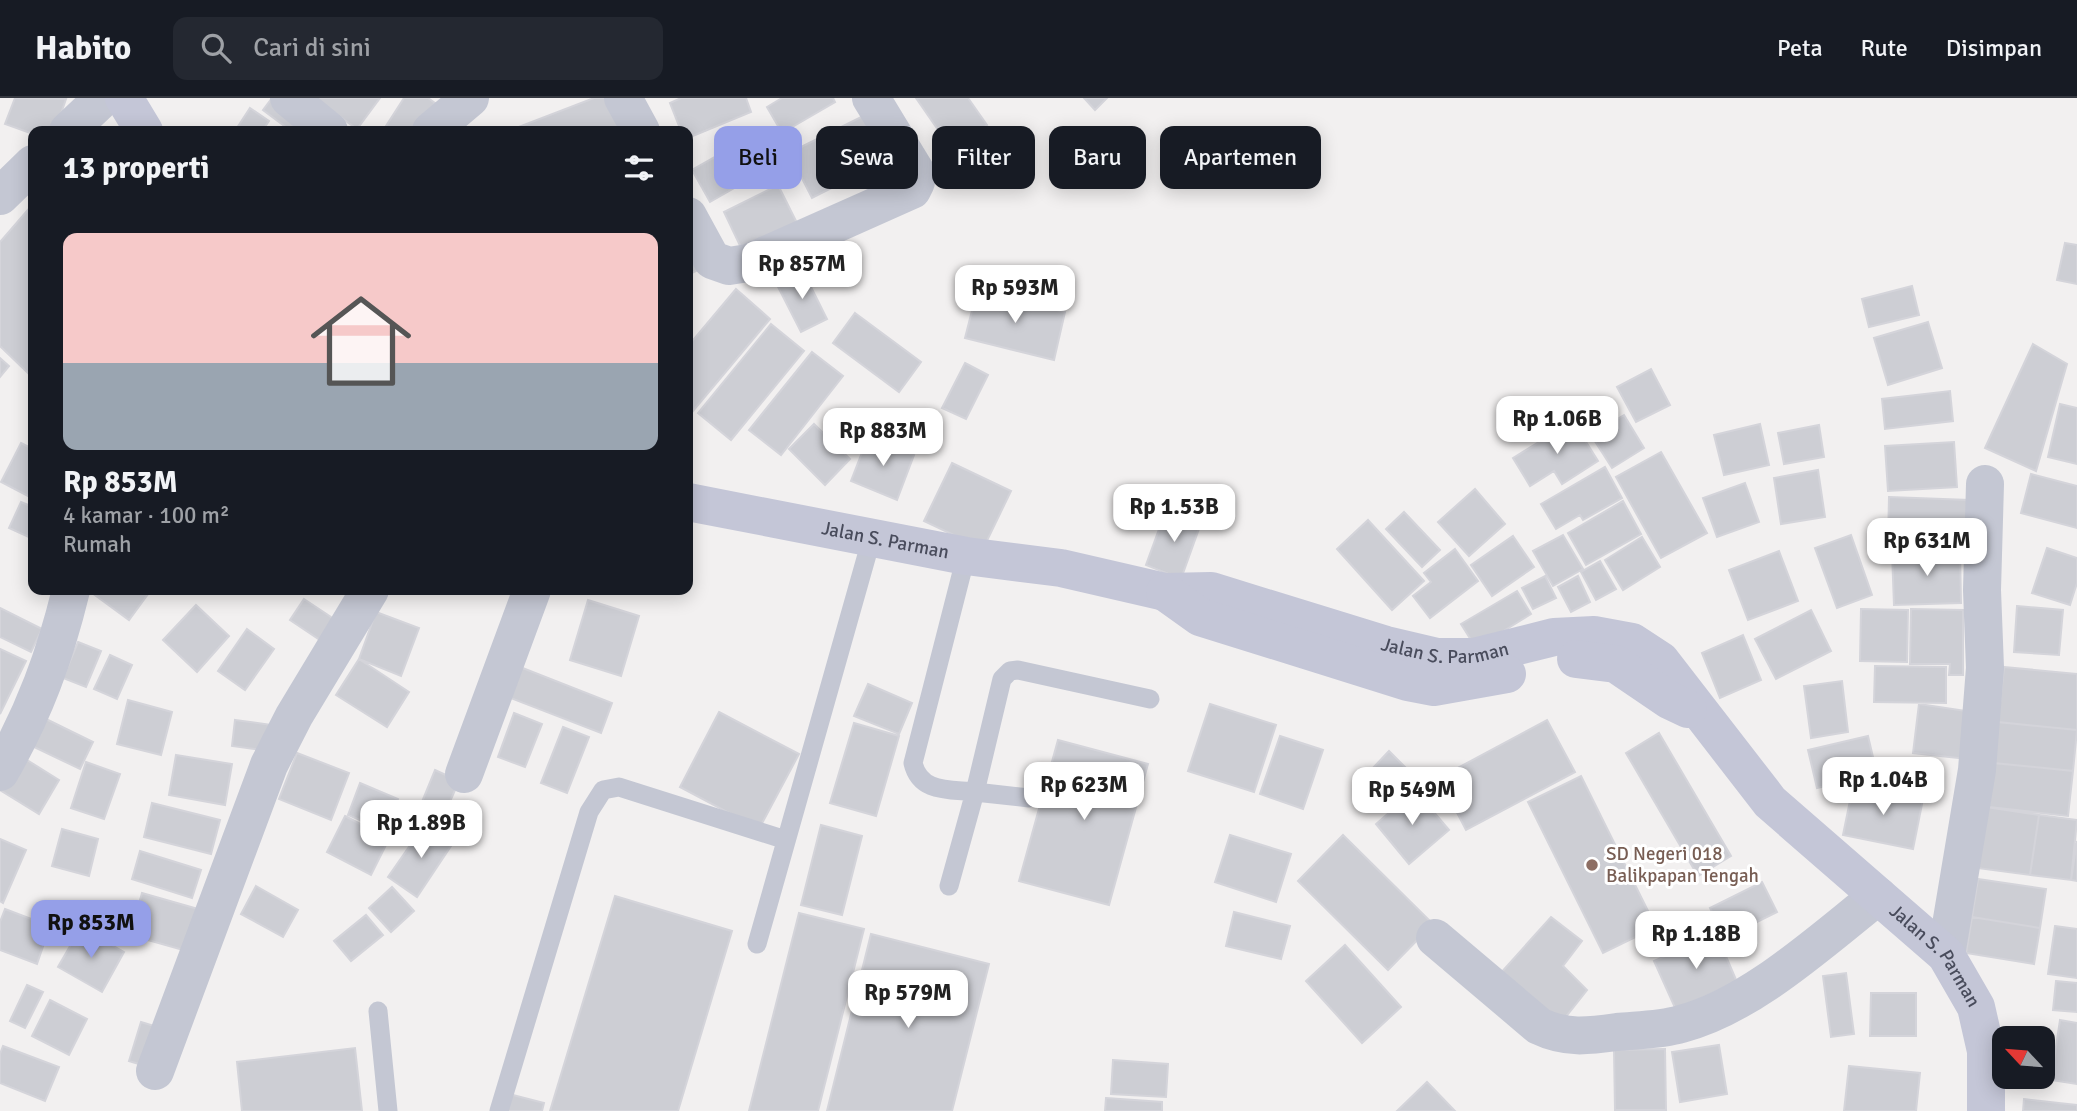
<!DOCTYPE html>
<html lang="id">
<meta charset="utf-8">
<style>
:root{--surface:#171b24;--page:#242831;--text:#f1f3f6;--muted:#9ea1a6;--line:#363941;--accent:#959fe8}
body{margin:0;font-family:Signika,sans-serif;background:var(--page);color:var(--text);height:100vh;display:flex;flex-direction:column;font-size:26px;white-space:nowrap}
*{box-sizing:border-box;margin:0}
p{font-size:23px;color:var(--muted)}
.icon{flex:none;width:38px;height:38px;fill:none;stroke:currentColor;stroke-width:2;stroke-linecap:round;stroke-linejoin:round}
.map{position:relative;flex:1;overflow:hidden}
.panel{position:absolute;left:28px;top:28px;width:665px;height:469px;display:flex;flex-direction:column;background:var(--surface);border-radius:14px;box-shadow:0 4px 18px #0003}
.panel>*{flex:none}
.top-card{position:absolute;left:714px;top:28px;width:665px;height:63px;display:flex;gap:14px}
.needle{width:46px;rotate:296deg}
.controls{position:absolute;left:1992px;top:928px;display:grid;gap:14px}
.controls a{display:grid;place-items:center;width:63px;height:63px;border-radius:14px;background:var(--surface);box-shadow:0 4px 18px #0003;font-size:35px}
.price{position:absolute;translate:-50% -60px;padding:0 16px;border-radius:14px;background:#fff;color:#222;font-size:23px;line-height:46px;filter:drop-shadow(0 2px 4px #0008)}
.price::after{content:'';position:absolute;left:50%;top:42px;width:21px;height:16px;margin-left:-10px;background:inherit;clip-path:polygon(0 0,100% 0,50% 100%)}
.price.current{background:var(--accent);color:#111}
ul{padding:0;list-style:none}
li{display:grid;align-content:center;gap:14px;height:371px;padding:0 35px}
li span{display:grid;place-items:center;height:217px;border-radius:14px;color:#555}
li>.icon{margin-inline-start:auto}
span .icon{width:126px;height:126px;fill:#fffc;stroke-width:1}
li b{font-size:30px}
h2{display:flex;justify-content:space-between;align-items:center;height:84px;padding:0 35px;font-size:30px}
.tag{padding:0 24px;border-radius:14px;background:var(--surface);box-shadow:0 4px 18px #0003;font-size:24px;line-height:63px}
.tag.current{background:var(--accent);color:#111}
header{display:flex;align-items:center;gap:42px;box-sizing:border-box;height:98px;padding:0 35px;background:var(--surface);border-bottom:2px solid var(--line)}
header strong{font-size:33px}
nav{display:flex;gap:38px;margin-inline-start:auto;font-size:24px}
.search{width:490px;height:63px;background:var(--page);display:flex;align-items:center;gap:18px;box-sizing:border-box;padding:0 24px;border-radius:14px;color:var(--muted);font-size:26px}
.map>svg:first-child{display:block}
</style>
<header>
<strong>Habito</strong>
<div class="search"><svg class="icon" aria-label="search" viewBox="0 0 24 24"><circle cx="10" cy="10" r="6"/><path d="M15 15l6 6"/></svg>Cari di sini</div>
<nav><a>Peta</a><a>Rute</a><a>Disimpan</a></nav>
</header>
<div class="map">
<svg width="2077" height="1013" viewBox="0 0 2077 1013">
<rect width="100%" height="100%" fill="#f2f0f0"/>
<path fill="#cdced4" stroke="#d4d4da" stroke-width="2" d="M15 0 66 1 55 33 33 36 5 26Z
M272 0 309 33H291L263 12Z
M314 0H380L357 31Z
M404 0H428L435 5 416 33H394L386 28Z
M594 0H612L624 33H508Z
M681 0H746L751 14 688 40V33H681L670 5Z
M782 0H833L835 4 782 35 767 9Z
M916 0H968L987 27 952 52Z
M1084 0H1107L1095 12Z
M250 10 269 23 262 33H235Z
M865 17 887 62 812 100 789 55Z
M738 46 755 78 710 104 692 72Z
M778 87 798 127 743 154 724 114Z
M33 106V280L0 248V144Z
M2065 145 2077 147V186L2057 182Z
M688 150 698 172 688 177Z
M802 171 827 221 801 234 776 185Z
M1912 188 1919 217 1869 229 1862 201Z
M736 191 770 221 688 319V248Z
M977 193 1065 214 1054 262 965 240Z
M855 215 921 264 899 294 833 245Z
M1928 224 1942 270 1888 287 1874 240Z
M771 226 804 253 731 342 698 315Z
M2033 246 2067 266 2036 373 1985 350Z
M812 254 843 278 781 357 749 332Z
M0 260 9 268 0 279Z
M965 265 988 277 966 321 942 310Z
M1651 271 1670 307 1636 324 1617 289Z
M1950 293 1953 323 1885 331 1882 301Z
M2060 306 2077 310V366L2048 359Z
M1624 317 1644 350 1612 370 1591 337Z
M1573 323 1598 363 1562 386 1554 373 1530 388 1513 360Z
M814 326 850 361 825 387 789 351Z
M1760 326 1769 367 1724 377 1714 337Z
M1819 327 1824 359 1784 366 1778 335Z
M868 339 914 357 897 402 851 383Z
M1954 344 1957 389 1888 393 1885 348Z
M21 345 33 351V391L30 399 1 384Z
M1661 354 1707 435 1661 460 1616 379Z
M952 365 1011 393 983 451 924 423Z
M1605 369 1622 400 1583 422 1580 417 1556 431 1541 406Z
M1818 372 1825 419 1781 426 1774 380Z
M2031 376 2077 388V430L2021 415Z
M1745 385 1759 424 1717 439 1703 400Z
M1475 391 1505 426 1469 458 1438 424Z
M1889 399 1969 402 1968 445 1888 442Z
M1623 403 1641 436 1586 467 1568 435Z
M21 404 33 409V441L9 430Z
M1166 412 1201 425 1181 481 1146 467Z
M1404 414 1440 452 1422 469 1386 431Z
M1368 422 1424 483 1392 512 1337 451Z
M1563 437 1583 471 1553 488 1533 453Z
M1851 437 1872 497 1837 510 1815 450Z
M1513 438 1534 469 1492 498 1471 467Z
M1642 439 1660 469 1623 492 1605 462Z
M2047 450 2077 460V485L2070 507 2032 495Z
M1455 451 1478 483 1430 520 1413 498 1431 484 1424 475Z
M1779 453 1798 503 1748 522 1729 472Z
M1960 453 1961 505 1894 507 1892 454Z
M1600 463 1616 491 1596 502 1581 474Z
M1545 478 1556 500 1533 511 1522 490Z
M1578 478 1590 504 1571 514 1558 489Z
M88 492H151L129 522Z
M1517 493 1531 516 1476 550 1461 526Z
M304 501 343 527 329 548 290 522Z
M588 502 639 518 621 578 570 562Z
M196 507 229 538 197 574 163 542Z
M2017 508 2063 512 2059 557 2014 554Z
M0 510 42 531 31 554 0 539Z
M1861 511 1908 512 1907 564 1860 563Z
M1911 511 1963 512V577H1949L1950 566H1910Z
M1811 512 1831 553 1776 581 1755 541Z
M376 514 419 530 401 578 359 561Z
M247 531 274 551 245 592 218 573Z
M1743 537 1761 582 1720 600 1702 555Z
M78 544 101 553 86 589 63 580Z
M0 551 26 563 0 616Z
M110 557 132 567 117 601 94 591Z
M359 561 409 594 387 629 336 597Z
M1875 568 1946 569V605L1874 604Z
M520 569 612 605 601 635 508 599Z
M2004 569 2077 576V632L1998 624Z
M1842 583 1848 634 1811 640 1804 588Z
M868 586 912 605 899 636 854 618Z
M128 602 172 614 161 657 117 646Z
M1210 606 1276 627 1254 694 1188 673Z
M1919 606 1973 614 1967 661 1913 655Z
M719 614 799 656 759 731 680 689Z
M514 615 542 626 525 669 498 659Z
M46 621 93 644 80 671 32 648Z
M235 622 272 627 269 653 232 648Z
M1547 622 1575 674 1466 732 1439 680Z
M1998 624 2077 632 2073 673 1994 665Z
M854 625 899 638 876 718 830 705Z
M563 629 589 639 567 695 541 685Z
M1659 635 1731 758 1698 778 1626 655Z
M1280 638 1323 652 1303 711 1260 696Z
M1868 638 1877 676 1817 690 1808 652Z
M1058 642 1148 666 1109 807 1019 783Z
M1389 653 1411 675 1375 712 1353 691Z
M297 655 349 675 331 722 279 701Z
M19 657 59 682 39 716 0 692Z
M176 657 232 666 225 707 169 697Z
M86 664 120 676 104 721 71 710Z
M1994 665 2073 673 2068 718 1989 709Z
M435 672 459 683 438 731 415 721Z
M1581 678 1656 829 1603 855 1528 704Z
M360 685 398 701 386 733 348 717Z
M1853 688 1923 701 1913 751 1843 737Z
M1415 692 1449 732 1409 766 1376 726Z
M152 705 220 722 211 756 144 739Z
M1986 709 2039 717 2030 777 1977 770Z
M2039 717 2077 722 2071 782 2030 777Z
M345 718 389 741 371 777 327 754Z
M425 726 453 745 417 799 388 779Z
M821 727 862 738 842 817 801 807Z
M62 731 98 741 89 778 52 768Z
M1230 737 1291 756 1276 804 1215 784Z
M1343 737 1433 826 1388 872 1298 783Z
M0 741 26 752 3 805 0 803Z
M2077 743V783L2071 782Z
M140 753 201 772 192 800 132 781Z
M1978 781 2046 791 2040 830 1972 819Z
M1762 784 1777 814 1725 840 1710 810Z
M256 788 298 812 283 839 241 816Z
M392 789 414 813 391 834 369 810Z
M142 795 205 813 194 855 130 837Z
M615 798 732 833 678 1013H550Z
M5 811 50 828 37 866 0 852V824Z
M1234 814 1290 828 1281 861 1226 848Z
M799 815 864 831 818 1013H749Z
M366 817 383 837 351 863 334 843Z
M1551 819 1582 843 1563 868 1587 892 1557 930 1499 877Z
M1972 819 2040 830 2034 866 1966 855Z
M2055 828 2077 831V880L2048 876Z
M81 829 124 854 102 894 58 869Z
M1716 835 1737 884 1676 912 1654 863Z
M871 836 989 866 952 1013H827Z
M1345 847 1401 909 1362 945 1306 883Z
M1846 875 1854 936 1831 939 1823 878Z
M2056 883 2077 885V914L2053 912Z
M27 887 43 894 25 930 10 923Z
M1871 895H1916V938H1870Z
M50 902 87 921 69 957 32 938Z
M2060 922 2077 925V986L2051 982Z
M141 924 164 931 152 970 129 963Z
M1719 947 1727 996 1680 1004 1672 954Z
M3 948 59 969 45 1003 0 985V956Z
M355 950 362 1013H242L237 964Z
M1665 951 1666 1012H1615L1614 952Z
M1113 962 1168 966 1166 999 1111 996Z
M1849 968 1920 975 1916 1013H1844Z
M1427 984 1455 1013H1397Z
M509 996 544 1005 542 1013H505Z
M1106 1000 1162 1004V1013H1105Z
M2024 1001 2077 1007V1013H2023Z"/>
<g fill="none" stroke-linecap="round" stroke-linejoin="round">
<path stroke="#c4c7d3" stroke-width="19" d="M1029 700 975 694 1002 581 1010 573 1018 572 1150 601
M949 788 975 694C949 691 920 695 913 665L966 458
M757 846 872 439
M378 913 388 1013
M499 1013 589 714 603 692 619 689 786 742"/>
<path stroke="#c4c7d3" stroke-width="38" d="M289 0 329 33
M623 0 641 33
M68 33 103 0
M431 33 470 0
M0 98 33 66
M688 118 712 162 729 168 748 165 912 92 916 84V74L871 0
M0 674C34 615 55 558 71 492
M464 676 532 492
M1435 840 1539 928C1566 941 1588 938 1617 934 1638 932 1661 932 1681 926 1751 908 1822 842 1878 798
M1946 857 1977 672 1985 570 1982 492 1985 386
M155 973 269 667 294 618 370 492"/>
<g stroke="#c4c6d7" stroke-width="38">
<path d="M124 0 144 33"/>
<path id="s1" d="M688 404 966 458 1061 470 1165 494 1211 493 1386 547 1437 559H1474L1554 539 1594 537 1632 544 1661 563 1770 704 1946 857 1976 909 1986 953V1013"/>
<path d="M1165 494 1200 519 1408 584 1434 589 1507 576"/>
<path d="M1576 561 1616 566 1669 602 1688 611"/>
</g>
</g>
<circle fill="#8d6e63" stroke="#fff" stroke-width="2.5" cx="1592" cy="767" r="7"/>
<g text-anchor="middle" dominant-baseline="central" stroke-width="6" stroke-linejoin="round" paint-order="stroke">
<g font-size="19" fill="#494c5c" stroke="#fff">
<text stroke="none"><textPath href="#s1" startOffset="201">Jalan S. Parman</textPath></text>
<text stroke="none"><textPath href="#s1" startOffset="775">Jalan S. Parman</textPath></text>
<text stroke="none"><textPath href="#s1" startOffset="1405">Jalan S. Parman</textPath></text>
</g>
<g font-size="19" fill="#785e54" stroke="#fff" text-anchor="start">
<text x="1606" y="756">SD Negeri 018<tspan x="1606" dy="22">Balikpapan Tengah</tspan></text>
</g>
</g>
</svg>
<div class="controls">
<a><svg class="needle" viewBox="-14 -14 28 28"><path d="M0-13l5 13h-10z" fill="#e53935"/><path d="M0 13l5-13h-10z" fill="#9ea1a6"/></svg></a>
</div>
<b class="price" style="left:802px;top:203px">Rp 857M</b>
<b class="price" style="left:1015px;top:227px">Rp 593M</b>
<b class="price" style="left:1557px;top:358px">Rp 1.06B</b>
<b class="price" style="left:883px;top:370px">Rp 883M</b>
<b class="price" style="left:1174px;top:446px">Rp 1.53B</b>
<b class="price" style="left:1927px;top:480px">Rp 631M</b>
<b class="price" style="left:1883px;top:719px">Rp 1.04B</b>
<b class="price" style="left:1084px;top:724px">Rp 623M</b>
<b class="price" style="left:1412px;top:729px">Rp 549M</b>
<b class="price" style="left:421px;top:762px">Rp 1.89B</b>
<b class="price current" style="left:91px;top:862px">Rp 853M</b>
<b class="price" style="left:1696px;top:873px">Rp 1.18B</b>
<b class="price" style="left:908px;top:932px">Rp 579M</b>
<div class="top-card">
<a class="tag current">Beli</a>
<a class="tag">Sewa</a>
<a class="tag">Filter</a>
<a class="tag">Baru</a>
<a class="tag">Apartemen</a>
</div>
<section class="panel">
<h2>13 properti<svg class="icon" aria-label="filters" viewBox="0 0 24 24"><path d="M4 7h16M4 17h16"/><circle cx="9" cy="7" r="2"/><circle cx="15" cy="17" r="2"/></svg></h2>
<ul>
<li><span style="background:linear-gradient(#f6c9c9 60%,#9aa5b1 0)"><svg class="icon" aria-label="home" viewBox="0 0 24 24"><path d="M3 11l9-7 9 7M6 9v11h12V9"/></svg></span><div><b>Rp 853M</b><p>4 kamar · 100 m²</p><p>Rumah</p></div></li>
</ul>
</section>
</div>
